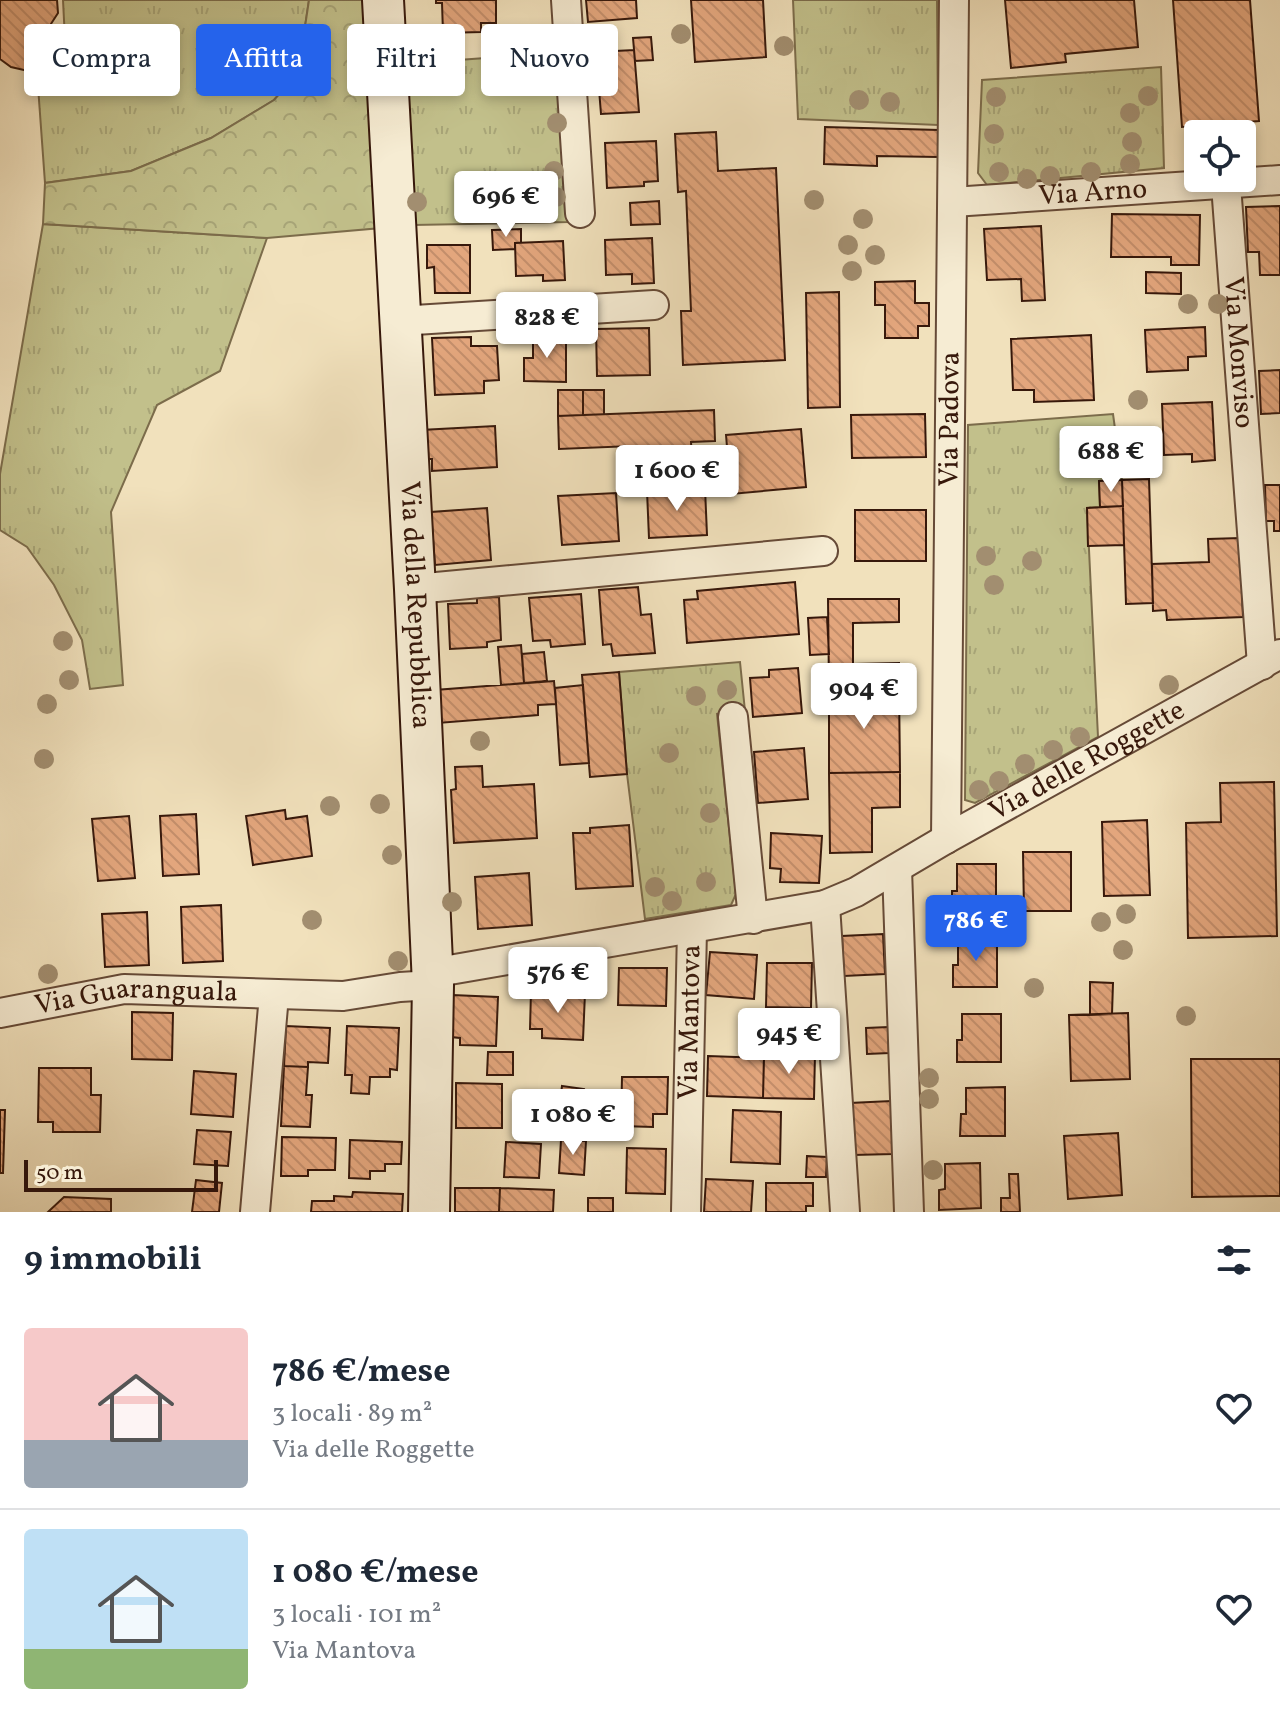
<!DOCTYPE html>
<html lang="it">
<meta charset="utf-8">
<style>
:root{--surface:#fff;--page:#f6f6f7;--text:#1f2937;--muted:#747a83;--line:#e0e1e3;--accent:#2563eb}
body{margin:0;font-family:Vollkorn,serif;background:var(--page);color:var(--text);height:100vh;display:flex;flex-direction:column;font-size:30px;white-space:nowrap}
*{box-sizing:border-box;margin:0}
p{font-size:26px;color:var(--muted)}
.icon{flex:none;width:44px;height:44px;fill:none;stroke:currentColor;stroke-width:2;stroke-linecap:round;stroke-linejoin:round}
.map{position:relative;height:1212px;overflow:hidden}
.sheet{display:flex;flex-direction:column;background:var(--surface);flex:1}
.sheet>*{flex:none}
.guide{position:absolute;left:24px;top:24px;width:800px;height:72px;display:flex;gap:16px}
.fabs{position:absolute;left:1184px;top:120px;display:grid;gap:16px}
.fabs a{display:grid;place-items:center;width:72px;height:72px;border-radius:8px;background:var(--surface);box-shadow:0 4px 12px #0003;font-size:40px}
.scale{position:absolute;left:24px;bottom:20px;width:194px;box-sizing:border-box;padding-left:8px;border:4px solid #37180b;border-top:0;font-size:22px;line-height:28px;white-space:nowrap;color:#37180b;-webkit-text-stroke:6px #f6ecd3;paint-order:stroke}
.price{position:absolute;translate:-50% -68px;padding:0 18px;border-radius:8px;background:#fff;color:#222;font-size:26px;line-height:52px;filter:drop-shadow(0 2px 4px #0008)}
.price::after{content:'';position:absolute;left:50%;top:48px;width:24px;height:18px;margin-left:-12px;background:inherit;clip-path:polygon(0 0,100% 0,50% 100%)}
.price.active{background:var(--accent);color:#fff}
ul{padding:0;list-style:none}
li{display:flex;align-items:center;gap:24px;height:200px;padding:0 24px}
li+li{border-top:2px solid var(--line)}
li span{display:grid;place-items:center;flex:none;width:224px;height:160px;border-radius:8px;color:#555}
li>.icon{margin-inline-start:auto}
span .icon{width:96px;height:96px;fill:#fffc;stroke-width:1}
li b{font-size:34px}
h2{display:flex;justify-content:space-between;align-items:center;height:96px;padding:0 24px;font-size:34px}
.pill{padding:0 28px;border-radius:8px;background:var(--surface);box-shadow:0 4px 12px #0003;font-size:28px;line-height:72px}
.pill.active{background:var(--accent);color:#fff}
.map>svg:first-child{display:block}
</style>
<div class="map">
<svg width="1280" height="1212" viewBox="0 0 1280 1212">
<defs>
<pattern id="grass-tufts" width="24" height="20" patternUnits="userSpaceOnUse" patternTransform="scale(2)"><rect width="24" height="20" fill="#c2c08b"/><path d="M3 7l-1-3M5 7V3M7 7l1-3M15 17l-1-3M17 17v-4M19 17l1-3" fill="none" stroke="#a7a477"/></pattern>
<pattern id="forest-crowns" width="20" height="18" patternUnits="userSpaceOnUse" patternTransform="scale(2)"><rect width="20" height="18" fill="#c2c08b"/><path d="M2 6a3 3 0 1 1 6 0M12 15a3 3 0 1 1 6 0" fill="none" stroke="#a7a477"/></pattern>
<pattern id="building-back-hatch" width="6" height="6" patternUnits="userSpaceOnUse" patternTransform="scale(2)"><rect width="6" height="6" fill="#e3a67d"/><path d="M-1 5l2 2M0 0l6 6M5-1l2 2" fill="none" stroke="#c38e6b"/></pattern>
</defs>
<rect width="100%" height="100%" fill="#f1e1bc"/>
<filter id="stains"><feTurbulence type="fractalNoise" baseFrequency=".0025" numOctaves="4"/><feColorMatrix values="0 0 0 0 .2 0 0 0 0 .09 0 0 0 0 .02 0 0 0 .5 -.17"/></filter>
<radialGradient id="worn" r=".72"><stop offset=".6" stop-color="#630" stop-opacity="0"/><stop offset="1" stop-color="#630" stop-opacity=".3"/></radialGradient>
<path fill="url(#grass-tufts)" stroke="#7c6c4b" stroke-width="2" d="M63 0H309L298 73 274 100 211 138 131 171 45 183 38 86 67 80Z
M793 0H937L938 125 798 119Z
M557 53 569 222 413 225 403 64Z
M1161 67 1164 168 987 185 978 173 982 80Z
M43 224 267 238 220 371 157 405 111 512 123 685 90 689 82 640 54 585 27 547 0 530V474Z
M1113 414 1122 480 1099 481 1100 507 1087 508 1098 737 975 803 965 800 968 425Z
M740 662 745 711 717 714 736 894 731 905 645 919 627 774 619 672Z"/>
<path fill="url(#forest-crowns)" stroke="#7c6c4b" stroke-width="2" d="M309 0H365L381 228 267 238 43 224 45 183 131 171 211 138 274 100 298 73Z"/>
<path fill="url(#building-back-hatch)" stroke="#37180b" stroke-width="2" d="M0 0H57L58 13 47 30 42 62 28 71 11 67 0 59Z
M436 0H496V23H481V32L443 33 442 3H436Z
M586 0H636L637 18 588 22Z
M691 0H763L766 57 695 62Z
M1005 0H1134L1138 47 1065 54 1066 62 1011 68Z
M1173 0H1250L1259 121 1182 127Z
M651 37 653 60 635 61 633 38Z
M634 50 639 112 601 114 596 52Z
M825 127 939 130 938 157 877 156V166L824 164Z
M716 132 718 171 776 168 785 360 683 365 681 311H691L686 191 678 192 675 134Z
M656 141 658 181 644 182V186L607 188 605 143Z
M659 201 660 224 631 225 630 203Z
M1280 206V275H1260L1259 252H1248L1246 207Z
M1112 214 1200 215 1199 265H1171V257H1111Z
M1041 226 1045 300 1022 301 1021 279 987 280 984 229Z
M521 229V243H515V249L493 250 492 230Z
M652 238 654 283 632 284V274L606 275 605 240Z
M563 241 565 280 543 281V275L516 276 515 243Z
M427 245H470V293H435L434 267 427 268Z
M1146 272 1181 273V294L1146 293Z
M915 281V303H929V326H918V338H885V305H875V282Z
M839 292 840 407 808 408 806 293Z
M1205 327 1206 356 1188 357V370L1147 372 1145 330Z
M649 328 650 375 597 376 596 329Z
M1091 335 1094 400 1034 402V390H1013L1011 339Z
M533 336 566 337V382L524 381V358H533Z
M471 337V346H497L499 380 484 381V393L435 395 432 338Z
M1280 370V413L1261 414 1259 371Z
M558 390H583V415L558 416Z
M583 390H604V415H583Z
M1212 402 1215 460 1192 462V454L1164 455 1162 404Z
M714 410 715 441 691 442 692 458 632 461V446L559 449 558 416Z
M925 414 926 457 852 458 851 415Z
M495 426 497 467 432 471V459H423L421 430Z
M801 429 806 487 731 494 726 435Z
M1149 479 1153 603 1126 604 1122 480Z
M1122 480 1123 506 1100 507 1099 481Z
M1265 485H1280V531H1274V521H1266Z
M705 488 707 535 649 538 647 491Z
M616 493 619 541 562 545 558 496Z
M1123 506 1124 545 1088 546 1087 508Z
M487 508 491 560 435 565 431 512Z
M855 510H926V561H855Z
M1240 538 1243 617 1167 620 1166 610 1153 611 1152 564 1209 562 1208 539Z
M795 582 799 634 687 643 684 600 698 599 697 591Z
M638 587 641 615 651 614 655 653 613 656 611 644 603 645 599 590Z
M581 594 585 644 551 647 550 640 533 641 529 598Z
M499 597 501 640 487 642V647L450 649 448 604 477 603V598Z
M828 599H899V622L853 623V664L899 663V688L829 689Z
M827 617 829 654 810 655 808 618Z
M521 645 524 683 501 685 498 647Z
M544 652 547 681 524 683 522 654Z
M798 668 802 713 753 717 750 678 769 677V670Z
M619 672 627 774 590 777 582 675Z
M554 681 556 704 538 705V715L438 723 435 690Z
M583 685 589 763 560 765 555 688Z
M899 688 900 772 829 773V689Z
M804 748 808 799 758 803 754 752Z
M482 766 483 787 534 784 537 838 454 843 451 790 456 789 455 767Z
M900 772V807L872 808V852L830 853 829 773Z
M1274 782 1277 936 1188 938 1186 823 1221 822 1220 783Z
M285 810 286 819 307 816 312 856 253 865 246 816Z
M196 814 199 874 163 876 160 816Z
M129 816 135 878 98 881 92 819Z
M1147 820 1150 895 1104 896 1102 822Z
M629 825 633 886 576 889 573 833H590V828Z
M771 833 822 836 819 883 780 882 781 869 770 868Z
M1023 852H1071V911H1024Z
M957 864H996V913H952V891H957Z
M529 873 532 925 478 929 475 877Z
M221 905 223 961 183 963 181 907Z
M147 912 149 965 105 967 102 914Z
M883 934 885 974 844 976 842 936Z
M958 938H997V987H953V965H958Z
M710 952 757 955 754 999 706 995Z
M767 963H812L811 1008 766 1007Z
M619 968H667L666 1006 618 1005Z
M1090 982 1113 983 1112 1014 1090 1015Z
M531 991 585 993 583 1040 542 1038V1029H530Z
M452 995 498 997 496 1046 460 1045V1038L451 1037Z
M132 1012 173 1013 172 1060 132 1059Z
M1128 1013 1130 1079 1071 1081 1069 1015Z
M962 1014H1001V1062H957V1040H962Z
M286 1026 330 1028 328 1063 308 1062V1067L284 1066Z
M347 1026 399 1028 397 1070 390 1069V1077H370L369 1094 351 1093 352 1075H345Z
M888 1027 889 1053 867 1054 866 1028Z
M488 1052H513V1075H487Z
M764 1054H815L814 1099 763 1098Z
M708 1056 764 1058 763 1098 707 1096Z
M1191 1059H1280V1196L1192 1197Z
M284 1066 308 1067 306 1095H312L310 1127 281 1126Z
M39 1068H91V1095H101L100 1132H53V1122H38Z
M194 1071 236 1074 233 1117 191 1114Z
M622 1077H668L667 1114H653V1127L621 1126Z
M456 1083 502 1084V1128H456Z
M562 1086 584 1089 581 1112 559 1109Z
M1005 1087V1136H960L961 1114H966V1088Z
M891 1101 893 1154 853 1155 850 1103Z
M0 1110H5L3 1173H0Z
M589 1110 605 1111 604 1138 587 1137Z
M733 1110 781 1112 780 1164 731 1162Z
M197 1130 231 1132 228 1166 194 1164Z
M1118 1133 1122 1195 1068 1199 1064 1136Z
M282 1137 336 1138 335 1170H308V1176H281Z
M350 1140 402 1142 401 1164H385V1171H370V1179L349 1178Z
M561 1140 586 1141 584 1175 559 1173Z
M506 1142 541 1144 539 1178 504 1177Z
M627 1148 666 1149 665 1194 626 1193Z
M807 1156 827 1157 826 1177H806Z
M980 1163 981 1208 939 1210V1190L945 1189V1164Z
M1009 1174H1018L1020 1212H1001V1198H1010Z
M706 1179 753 1181 751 1212H704Z
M196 1180 222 1183 219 1212H192Z
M766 1183H813V1206H806V1212H766Z
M455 1188H500L499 1212H455Z
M500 1188 554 1190 553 1212H499Z
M353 1192 403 1194 402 1212H311L312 1201H334V1196L352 1197Z
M64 1197 111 1199V1212H48Z
M588 1198H613V1212H588Z"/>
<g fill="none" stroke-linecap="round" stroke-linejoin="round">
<g stroke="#664a37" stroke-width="32">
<g id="street">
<path d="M566 0 580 213"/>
<path id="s1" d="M1226 185 1262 665"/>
<path id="s2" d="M953 202 1280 180"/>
<path d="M399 321 654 305"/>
<path d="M415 589 823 551"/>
<path d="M733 717 753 919"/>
<path id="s3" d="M946 839 954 0"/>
<path d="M897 869 909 1212"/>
<path d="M825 905 845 1212"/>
<path id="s4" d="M432 973 825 905 856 892 946 839 1280 654"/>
<path id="s5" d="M0 1013 124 989 343 996 400 987 433 985"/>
<path d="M255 1212 274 995"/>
<path id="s6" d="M686 1212 692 929"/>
</g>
</g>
<g stroke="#37180b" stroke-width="44">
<g id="secondary">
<path id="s7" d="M383 0 415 589 433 985 429 1212"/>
</g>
</g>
<use href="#street" stroke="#f6ecd3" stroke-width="28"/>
<use href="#secondary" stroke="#f6ecd3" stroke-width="40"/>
</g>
<g fill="#a28e70">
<circle cx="681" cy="34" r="10"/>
<circle cx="784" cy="46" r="10"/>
<circle cx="547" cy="85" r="10"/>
<circle cx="1148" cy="96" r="10"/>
<circle cx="996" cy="97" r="10"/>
<circle cx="859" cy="100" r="10"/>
<circle cx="890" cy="102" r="10"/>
<circle cx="1130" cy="113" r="10"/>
<circle cx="557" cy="123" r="10"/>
<circle cx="994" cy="134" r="10"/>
<circle cx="1132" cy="142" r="10"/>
<circle cx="1130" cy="164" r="10"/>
<circle cx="554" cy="171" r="10"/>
<circle cx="999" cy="172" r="10"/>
<circle cx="1091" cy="172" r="10"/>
<circle cx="1050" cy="176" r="10"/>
<circle cx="1027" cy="179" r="10"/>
<circle cx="556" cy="197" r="10"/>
<circle cx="814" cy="200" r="10"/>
<circle cx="417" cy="202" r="10"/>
<circle cx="863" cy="219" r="10"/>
<circle cx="848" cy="245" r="10"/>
<circle cx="875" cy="255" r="10"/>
<circle cx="852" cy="271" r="10"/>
<circle cx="1188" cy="304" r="10"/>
<circle cx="1218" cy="304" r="10"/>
<circle cx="1138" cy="400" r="10"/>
<circle cx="986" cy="556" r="10"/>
<circle cx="1032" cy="561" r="10"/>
<circle cx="994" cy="585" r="10"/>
<circle cx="63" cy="641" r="10"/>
<circle cx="69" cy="680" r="10"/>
<circle cx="1169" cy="685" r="10"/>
<circle cx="727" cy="690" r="10"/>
<circle cx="696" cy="696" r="10"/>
<circle cx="47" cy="704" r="10"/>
<circle cx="1080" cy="737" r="10"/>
<circle cx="480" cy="741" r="10"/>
<circle cx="1053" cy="750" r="10"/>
<circle cx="669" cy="753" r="10"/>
<circle cx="44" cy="759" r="10"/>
<circle cx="1025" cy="764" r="10"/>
<circle cx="999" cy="781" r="10"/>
<circle cx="979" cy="790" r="10"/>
<circle cx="380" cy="804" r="10"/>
<circle cx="330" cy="806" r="10"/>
<circle cx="710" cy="813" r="10"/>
<circle cx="392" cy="855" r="10"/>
<circle cx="706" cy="882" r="10"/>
<circle cx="655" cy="887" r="10"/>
<circle cx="672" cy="901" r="10"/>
<circle cx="452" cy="902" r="10"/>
<circle cx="1126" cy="914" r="10"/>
<circle cx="312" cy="920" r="10"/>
<circle cx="1101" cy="922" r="10"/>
<circle cx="1123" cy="950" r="10"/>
<circle cx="398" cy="961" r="10"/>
<circle cx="48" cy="974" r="10"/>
<circle cx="574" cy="980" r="10"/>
<circle cx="1034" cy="988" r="10"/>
<circle cx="1186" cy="1016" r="10"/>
<circle cx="929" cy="1078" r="10"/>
<circle cx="929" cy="1099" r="10"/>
<circle cx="523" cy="1108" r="10"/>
<circle cx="613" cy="1131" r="10"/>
<circle cx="933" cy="1170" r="10"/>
</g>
<g text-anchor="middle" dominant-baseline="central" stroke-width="6" stroke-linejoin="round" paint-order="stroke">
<g font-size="28" fill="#37180b" stroke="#f6ecd3">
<text stroke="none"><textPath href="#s2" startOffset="140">Via Arno</textPath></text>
<text stroke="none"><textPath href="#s1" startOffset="168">Via Monviso</textPath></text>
<text stroke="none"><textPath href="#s3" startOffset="420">Via Padova</textPath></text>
<text stroke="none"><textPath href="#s7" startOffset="606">Via della Repubblica</textPath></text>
<text stroke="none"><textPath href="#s4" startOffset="698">Via delle Roggette</textPath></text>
<text stroke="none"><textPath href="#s5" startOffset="138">Via Guaranguala</textPath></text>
<text stroke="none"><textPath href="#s6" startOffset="190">Via Mantova</textPath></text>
</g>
</g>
<rect width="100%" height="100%" filter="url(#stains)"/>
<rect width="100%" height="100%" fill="url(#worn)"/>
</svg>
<div class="fabs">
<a><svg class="icon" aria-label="locate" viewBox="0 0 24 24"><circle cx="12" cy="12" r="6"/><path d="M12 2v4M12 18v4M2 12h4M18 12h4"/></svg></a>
</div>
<div class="scale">50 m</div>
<b class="price" style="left:506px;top:239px">696 €</b>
<b class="price" style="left:547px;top:360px">828 €</b>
<b class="price" style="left:1111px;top:494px">688 €</b>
<b class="price" style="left:677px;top:513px">1 600 €</b>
<b class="price" style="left:864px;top:731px">904 €</b>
<b class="price active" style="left:976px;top:963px">786 €</b>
<b class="price" style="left:558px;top:1015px">576 €</b>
<b class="price" style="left:789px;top:1076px">945 €</b>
<b class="price" style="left:573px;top:1157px">1 080 €</b>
<div class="guide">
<a class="pill">Compra</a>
<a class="pill active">Affitta</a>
<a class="pill">Filtri</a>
<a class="pill">Nuovo</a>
</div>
</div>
<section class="sheet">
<h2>9 immobili<svg class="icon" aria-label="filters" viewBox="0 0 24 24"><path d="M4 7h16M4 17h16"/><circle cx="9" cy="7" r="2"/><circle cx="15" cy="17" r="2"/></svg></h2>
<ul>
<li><span style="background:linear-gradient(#f6c9c9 70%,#9aa5b1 0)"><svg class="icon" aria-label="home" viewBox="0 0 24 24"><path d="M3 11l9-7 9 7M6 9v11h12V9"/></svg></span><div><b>786 €/mese</b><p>3 locali · 89 m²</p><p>Via delle Roggette</p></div><svg class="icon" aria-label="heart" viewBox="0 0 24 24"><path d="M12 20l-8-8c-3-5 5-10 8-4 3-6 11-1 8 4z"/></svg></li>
<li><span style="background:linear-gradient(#bfe0f5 75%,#8fb573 0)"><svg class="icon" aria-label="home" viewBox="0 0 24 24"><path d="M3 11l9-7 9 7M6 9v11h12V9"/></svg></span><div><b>1 080 €/mese</b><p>3 locali · 101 m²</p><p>Via Mantova</p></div><svg class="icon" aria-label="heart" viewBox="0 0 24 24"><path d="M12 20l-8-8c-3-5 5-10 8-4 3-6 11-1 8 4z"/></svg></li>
</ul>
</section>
